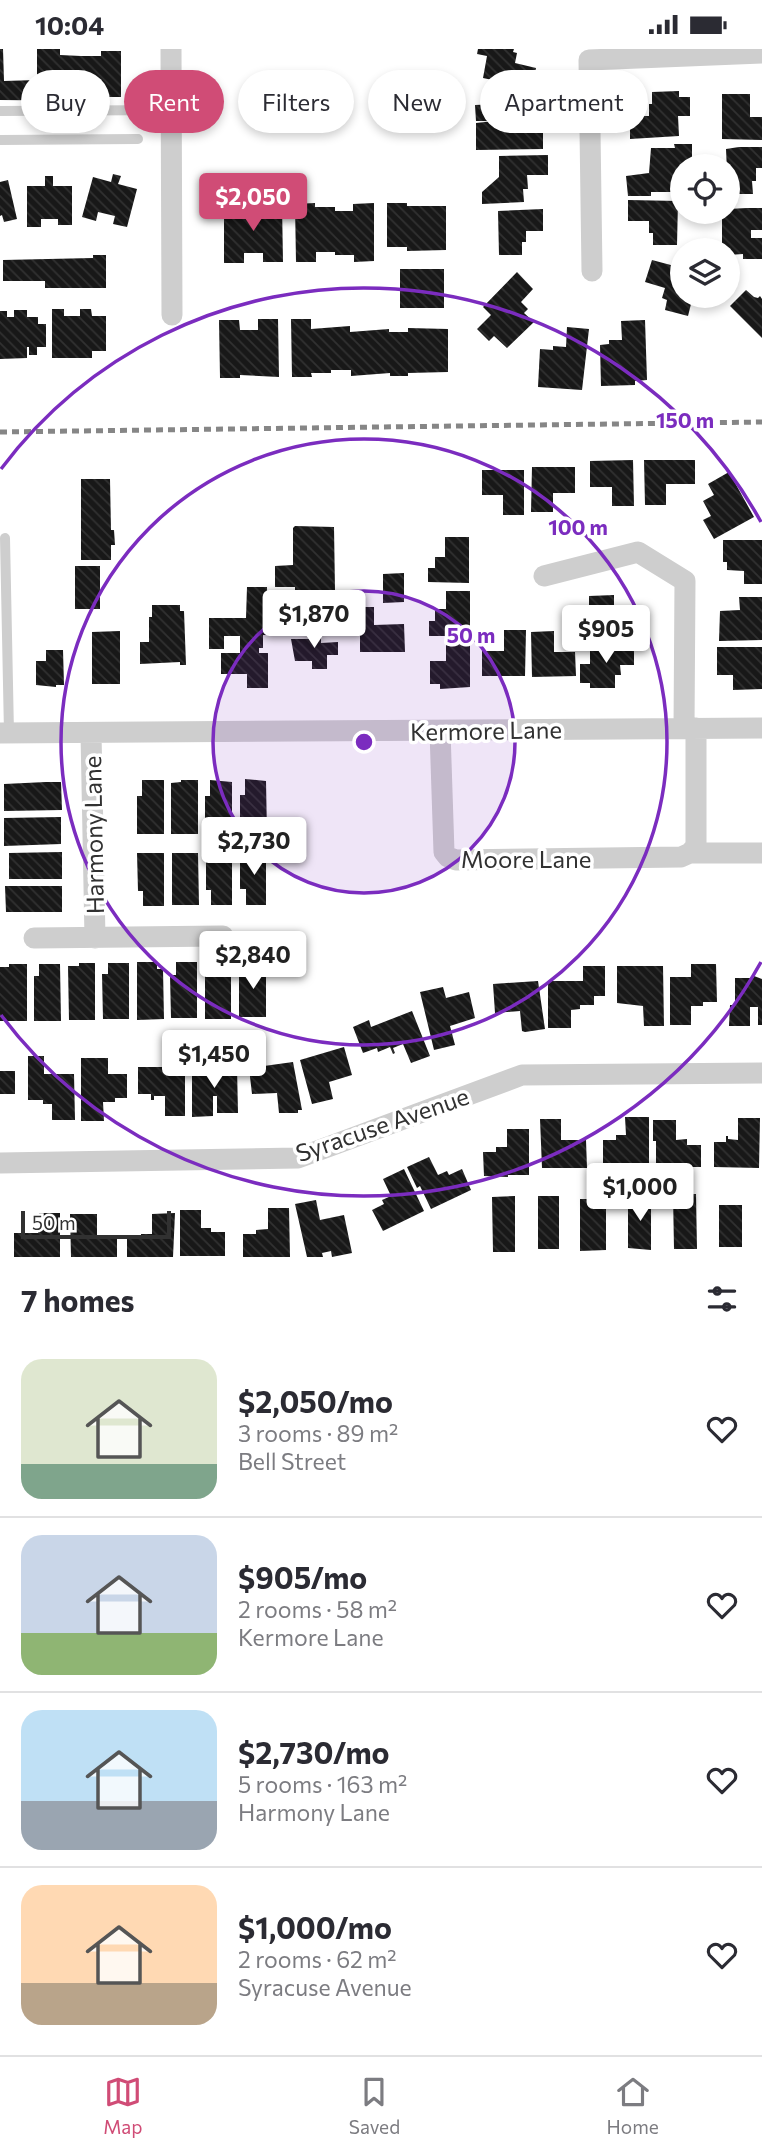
<!DOCTYPE html>
<meta charset="utf-8">
<style>
:root{--surface:#fff;--page:#f7f7f7;--text:#2b2b33;--muted:#7c7c81;--line:#e1e1e2;--accent:#d04c76}
body{margin:0;font-family:Commissioner,sans-serif;background:var(--page);color:var(--text);height:100vh;display:flex;flex-direction:column;font-size:26px;white-space:nowrap}
*{box-sizing:border-box;margin:0}
p{font-size:23px;color:var(--muted)}
.icon{flex:none;width:38px;height:38px;fill:none;stroke:currentColor;stroke-width:2;stroke-linecap:round;stroke-linejoin:round}
.map{position:relative;height:1208px;overflow:hidden}
.panel{display:flex;flex-direction:column;background:var(--surface);flex:1}
.panel>*{flex:none}
.hud{position:absolute;left:21px;top:21px;width:721px;height:63px;display:flex;gap:14px}
.buttons{position:absolute;left:670px;top:105px;display:grid;gap:14px}
.buttons a{display:grid;place-items:center;width:70px;height:70px;border-radius:50%;background:var(--surface);box-shadow:0 4px 10px #0003;font-size:35px}
.scale{position:absolute;left:21px;bottom:18px;width:150px;box-sizing:border-box;padding-left:7px;border:4px solid #313131;border-top:0;font-size:19px;line-height:24px;white-space:nowrap;color:#313131;-webkit-text-stroke:5px #fff;paint-order:stroke}
.price{position:absolute;translate:-50% -60px;padding:0 16px;border-radius:7px;background:#fff;color:#222;font-size:23px;line-height:46px;filter:drop-shadow(0 2px 4px #0008)}
.price::after{content:'';position:absolute;left:50%;top:42px;width:21px;height:16px;margin-left:-10px;background:inherit;clip-path:polygon(0 0,100% 0,50% 100%)}
.price.on{background:var(--accent);color:#fff}
ul{padding:0;list-style:none}
li{display:flex;align-items:center;gap:21px;height:175px;padding:0 21px}
li+li{border-top:2px solid var(--line)}
li span{display:grid;place-items:center;flex:none;width:196px;height:140px;border-radius:21px;color:#555}
li>.icon{margin-inline-start:auto}
span .icon{width:84px;height:84px;fill:#fffc;stroke-width:1}
li b{font-size:30px}
h2{display:flex;justify-content:space-between;align-items:center;height:84px;padding:0 21px;font-size:30px}
.pill{padding:0 24px;border-radius:32px;background:var(--surface);box-shadow:0 4px 10px #0003;font-size:24px;line-height:63px}
.pill.on{background:var(--accent);color:#fff}
.status{display:flex;justify-content:space-between;align-items:center;height:49px;padding:0 35px;background:var(--surface);direction:ltr}
.status svg{height:19px;fill:currentColor}
.tabs{display:flex;justify-content:space-around;align-items:center;height:98px;border-top:2px solid var(--line);background:var(--surface);font-size:19px;color:var(--muted)}
.tabs a{display:grid;justify-items:center;gap:4px}
.tabs .on{color:var(--accent)}
.map>svg:first-child{display:block}
</style>
<div class="status"><b>10:04</b><svg viewBox="0 0 49 12"><path d="M0 12V9h3v3zM5 12V6h3v6zM10 12V3h3v9zM15 12V0h3v12zM26 1h20v11H26zM47 4h2v5h-2z"/></svg></div>
<div class="map">
<svg width="762" height="1208" viewBox="0 0 762 1208">
<defs>
<pattern id="building-back-hatch" width="6" height="6" patternUnits="userSpaceOnUse" patternTransform="scale(1.75)"><rect width="6" height="6" fill="#181818"/><path d="M-1 5l2 2M0 0l6 6M5-1l2 2" fill="none" stroke="#313131"/></pattern>
</defs>
<rect width="100%" height="100%" fill="#fff"/>
<path fill="url(#building-back-hatch)" d="M0 0H3L4 32 37 31V0H60V6L81 7H101V2H121V48H102V52L0 51Z
M478 0H514L513 3 517 4 515 14 536 19 533 36 531 35 530 39 483 29 487 7 477 5Z
M679 42V48H690V67H678L679 87 630 90V67H649V55H652V43Z
M722 45H750V68H762V91L722 90Z
M522 54V78H543V100L476 101V74L494 72H476L475 56Z
M674 95H692V117H682V125H675L676 143H651V147H628L626 127 649 124 651 99H675Z
M739 98H762V119H756V132H752L753 145H728L726 100Z
M548 106V126H527L528 140H523L524 153 482 155V143L499 128V107Z
M113 125 121 127 118 135 137 140 127 178 113 175 115 167 98 163 96 172 82 168 93 128 111 133Z
M45 127H53V137H72V176H58V170H41V178H27V137H45Z
M8 131 17 170 4 173 2 166 0 167V133Z
M628 151 678 152 677 196H653V184H649V172H628Z
M315 154V158H335V162H353V155L374 154V212L354 213V206H335V203H316V213H296L295 155Z
M387 154H407V157H446V201L407 202V198H387Z
M262 155H282L283 213H263V204H244V214H224V156H243V160H262Z
M747 159H762V181H751V189H762V210H743V205L728 206V201H722V163H728V160Z
M543 160V182H526V193H522V206H499L498 162Z
M93 206H106V239H45V232H3V211L93 209Z
M652 211 682 219V247H693L688 267 665 261 667 251 662 249 665 239 645 233Z
M400 220H444V259H400Z
M517 223 533 240 521 253 528 260 524 264 534 273 507 299 494 287 489 292 477 280 491 266 483 258Z
M746 241 754 248 758 249 760 247 762 250V289L730 257Z
M52 260H64V267H80V260H91L92 267H106V302H92V309H52Z
M14 261H27V268H38V275H46V298H37V306H29V298H27V309L0 310V262H7V268H14Z
M258 270H278L279 328 240 326V329H220L219 271H239L240 281H258Z
M291 270H311V280L350 277V283L389 280V283H408V279L448 280V323L408 324V327H390V324L351 327V321H331V324H311L312 328H292Z
M645 271 647 331 635 332V336L601 337 600 296 609 295V291H622L621 272Z
M567 278 589 280 582 341 538 338 540 300 553 301V297L566 298Z
M633 411 634 457H612V438H590V412Z
M644 411H695V435H666V456H645Z
M532 418H575V444H553V463H531Z
M482 421H524V466H503V446H482Z
M729 423 754 468 714 490 703 471 711 467 703 452 714 446 708 435Z
M81 430H110L111 481H114L115 496H111V511H81Z
M295 477 334 478 335 542H295V538H275V517L293 516V479Z
M445 488H469V534L428 533V519H435V508H445Z
M723 491H762V535H744V522L727 521V513H723Z
M75 517H100V560H75Z
M404 524V553L383 554V525Z
M247 538H267L268 586H263V599H259V604H268V639H247V625H221V604H240V587H224V600H209V569H246Z
M446 542H470V587H429V572H435V560H446Z
M614 546V568H635V590H589V547Z
M739 548H762V591L719 592 720 562 740 561Z
M152 556H180V562H184L186 616H180V613L140 615V593H149V568H152Z
M360 558H374V576L404 575 405 603H360Z
M321 580V594L338 593V606H327V620H312V612H295L291 590H309V581Z
M504 581H526L525 627H482V602H504Z
M120 582V635H92V583Z
M554 582V603H575L576 627 532 628 531 583Z
M446 593H470V638L440 640V635H430V612H446Z
M590 596H634V616H620L621 626H615V639H590V634H580V615H590Z
M717 598H762V640L733 641V626H717Z
M46 601H63L64 636H56V638L36 636V612H46Z
M245 730 266 732 267 785H240V746H245Z
M142 731H164V785H137V747H142Z
M181 731H198V785H171V734L181 733Z
M210 731 232 733V784H205V747H210Z
M46 733H61L62 761 4 762V735Z
M61 768V795L4 797V769Z
M62 803V830H9V804Z
M240 803H266V856H246V840H240Z
M137 804H164V857H143V842H138Z
M172 804H198L199 856H172Z
M206 804H232V856H211V841H206Z
M5 837H62V863H6Z
M137 913H157V920H163L164 970 137 971Z
M176 913H197V969H171L170 926H176Z
M213 913H231V970H205V916H213Z
M79 914H95V971H69L68 917H79Z
M108 914H129V970H103L102 925H108Z
M9 915H27V972H0V918H9Z
M39 915H60L61 972H34V927H39Z
M244 915H266V968H239V925H244Z
M691 915H716L717 953H703V957H691V976H670V928H691Z
M583 917H605V947H594V956H580V960L571 961V979H548V932H583Z
M617 917H663L664 977H644L643 957 617 954Z
M754 927 762 930V976H758V958H750V977H729L730 956H735V929H754Z
M538 932 545 980 525 983 522 982 520 962 495 964 493 935Z
M443 938 446 949 469 943 475 969 450 977 455 996 434 1001 420 943Z
M412 962 430 1007 411 1014 403 995 393 999 395 1004 393 1005 390 998 378 1003 377 999 363 1004 353 978 369 971 371 978Z
M344 998 352 1026 329 1033 333 1050 312 1055 300 1011Z
M262 1000 264 1017 293 1013 302 1061H298V1064H279L277 1044 252 1045 247 1002Z
M28 1007H44V1025H74L75 1071H52V1055H43V1051H28Z
M81 1009H108V1025H127V1049H115V1053H103L104 1072H81Z
M213 1016 237 1018 238 1064H217V1047H213V1067L192 1068V1019H213Z
M138 1018H185V1067H165V1047H154V1051H151V1045H138Z
M0 1022H15V1045H0Z
M625 1068H649V1114H632V1121H628V1126L603 1127V1091H616V1086H626Z
M738 1069H760L759 1119 714 1118V1093H726V1087H728V1090L738 1091Z
M540 1070H561V1091H586L587 1119H542Z
M653 1071H676V1091L687 1090V1096H701V1118H656V1092H653Z
M507 1080H529V1126H508V1128L484 1127 483 1103H496V1098H507Z
M429 1108 438 1126 447 1122 449 1126 462 1120 471 1141 431 1160 420 1137 417 1139 407 1118Z
M404 1120 424 1162 383 1182 372 1161 384 1155 382 1151 391 1147 383 1130Z
M673 1145H696L697 1200H674Z
M515 1147V1203H493L492 1148Z
M538 1147H559V1200H538Z
M628 1147H651V1201L628 1199Z
M580 1150H606V1201L580 1202Z
M316 1151 320 1171 344 1166 352 1204 332 1208 331 1202 322 1204 323 1208H307L295 1155Z
M719 1156H742V1198H719Z
M268 1159H289L290 1208H243V1185H256V1181L268 1180Z
M180 1161H201V1179H211V1183H225V1207H180Z
M39 1164H60V1208H14V1184H38Z
M175 1164 173 1208H127V1190H141V1185H152V1165Z
M70 1165H97V1186H104V1189H117V1208H71Z"/>
<g fill="none" stroke-linecap="round" stroke-linejoin="round">
<path stroke="#cecece" stroke-width="10" d="M0 62 172 61
M0 91 138 90
M5 489 9 684"/>
<path stroke="#cecece" stroke-width="21" d="M171 0 172 266
M592 222 589 11 762 4
M544 527 638 503 685 532 684 679
M440 682 444 803 448 808 456 811 681 808 690 804 696 797V679
M0 684 762 679
M91 684 95 889
M690 804H762
M34 889 223 887
M0 1114 298 1109 522 1026 762 1024"/>
<path stroke="#868686" stroke-width="5" stroke-dasharray="7 5" stroke-linecap="butt" d="M0 383 762 373"/>
</g>
<circle cx="364" cy="693" r="151" fill="#7b2cbf" fill-opacity=".12"/>
<g fill="none" stroke="#7b2cbf" stroke-width="3.5">
<circle cx="364" cy="693" r="151"/>
<circle cx="364" cy="693" r="303"/>
<path d="M761 913A454 454 0 0 1 1 966M1 420A454 454 0 0 1 761 473"/>
</g>
<g text-anchor="middle" dominant-baseline="central" stroke-width="7" stroke-linejoin="round" paint-order="stroke">
<g font-size="24" fill="#313131" stroke="#fff">
<text transform="translate(486 681) rotate(-1)">Kermore Lane</text>
<text transform="translate(93 786) rotate(-91)">Harmony Lane</text>
<text x="526" y="809">Moore Lane</text>
<text transform="translate(382 1075) rotate(-19)">Syracuse Avenue</text>
</g>
</g>
<circle cx="364" cy="693" r="10" fill="#7b2cbf" stroke="#fff" stroke-width="3.5"/>
<g font-size="21" text-anchor="middle" font-weight="bold" fill="#7b2cbf" stroke="#fff" stroke-width="7" stroke-linejoin="round" paint-order="stroke">
<text x="685" y="379">150 m</text>
<text x="578" y="486">100 m</text>
<text x="471" y="594">50 m</text>
</g>
</svg>
<div class="buttons">
<a><svg class="icon" aria-label="locate" viewBox="0 0 24 24"><circle cx="12" cy="12" r="6"/><path d="M12 2v4M12 18v4M2 12h4M18 12h4"/></svg></a>
<a><svg class="icon" aria-label="layers" viewBox="0 0 24 24"><path d="M12 4l9 5-9 5-9-5zM3 14l9 5 9-5"/></svg></a>
</div>
<div class="scale">50 m</div>
<b class="price on" style="left:253px;top:184px">$2,050</b>
<b class="price" style="left:314px;top:601px">$1,870</b>
<b class="price" style="left:606px;top:616px">$905</b>
<b class="price" style="left:254px;top:828px">$2,730</b>
<b class="price" style="left:253px;top:942px">$2,840</b>
<b class="price" style="left:214px;top:1041px">$1,450</b>
<b class="price" style="left:640px;top:1174px">$1,000</b>
<div class="hud">
<a class="pill">Buy</a>
<a class="pill on">Rent</a>
<a class="pill">Filters</a>
<a class="pill">New</a>
<a class="pill">Apartment</a>
</div>
</div>
<section class="panel">
<h2>7 homes<svg class="icon" aria-label="filters" viewBox="0 0 24 24"><path d="M4 7h16M4 17h16"/><circle cx="9" cy="7" r="2"/><circle cx="15" cy="17" r="2"/></svg></h2>
<ul>
<li><span style="background:linear-gradient(#dfe7d0 75%,#7fa58c 0)"><svg class="icon" aria-label="home" viewBox="0 0 24 24"><path d="M3 11l9-7 9 7M6 9v11h12V9"/></svg></span><div><b>$2,050/mo</b><p>3 rooms · 89 m²</p><p>Bell Street</p></div><svg class="icon" aria-label="heart" viewBox="0 0 24 24"><path d="M12 20l-8-8c-3-5 5-10 8-4 3-6 11-1 8 4z"/></svg></li>
<li><span style="background:linear-gradient(#c9d6e8 70%,#8fb573 0)"><svg class="icon" aria-label="home" viewBox="0 0 24 24"><path d="M3 11l9-7 9 7M6 9v11h12V9"/></svg></span><div><b>$905/mo</b><p>2 rooms · 58 m²</p><p>Kermore Lane</p></div><svg class="icon" aria-label="heart" viewBox="0 0 24 24"><path d="M12 20l-8-8c-3-5 5-10 8-4 3-6 11-1 8 4z"/></svg></li>
<li><span style="background:linear-gradient(#bfe0f5 65%,#9aa5b1 0)"><svg class="icon" aria-label="home" viewBox="0 0 24 24"><path d="M3 11l9-7 9 7M6 9v11h12V9"/></svg></span><div><b>$2,730/mo</b><p>5 rooms · 163 m²</p><p>Harmony Lane</p></div><svg class="icon" aria-label="heart" viewBox="0 0 24 24"><path d="M12 20l-8-8c-3-5 5-10 8-4 3-6 11-1 8 4z"/></svg></li>
<li><span style="background:linear-gradient(#ffd9b3 70%,#b9a48a 0)"><svg class="icon" aria-label="home" viewBox="0 0 24 24"><path d="M3 11l9-7 9 7M6 9v11h12V9"/></svg></span><div><b>$1,000/mo</b><p>2 rooms · 62 m²</p><p>Syracuse Avenue</p></div><svg class="icon" aria-label="heart" viewBox="0 0 24 24"><path d="M12 20l-8-8c-3-5 5-10 8-4 3-6 11-1 8 4z"/></svg></li>
</ul>
</section>
<nav class="tabs">
<a class="on"><svg class="icon" aria-label="map" viewBox="0 0 24 24"><path d="M3 6l6-2 6 2 6-2v14l-6 2-6-2-6 2zM9 4v14M15 6v14"/></svg>Map</a>
<a><svg class="icon" aria-label="saved" viewBox="0 0 24 24"><path d="M7 4h10v16l-5-4-5 4z"/></svg>Saved</a>
<a><svg class="icon" aria-label="home" viewBox="0 0 24 24"><path d="M3 11l9-7 9 7M6 9v11h12V9"/></svg>Home</a>
</nav>
